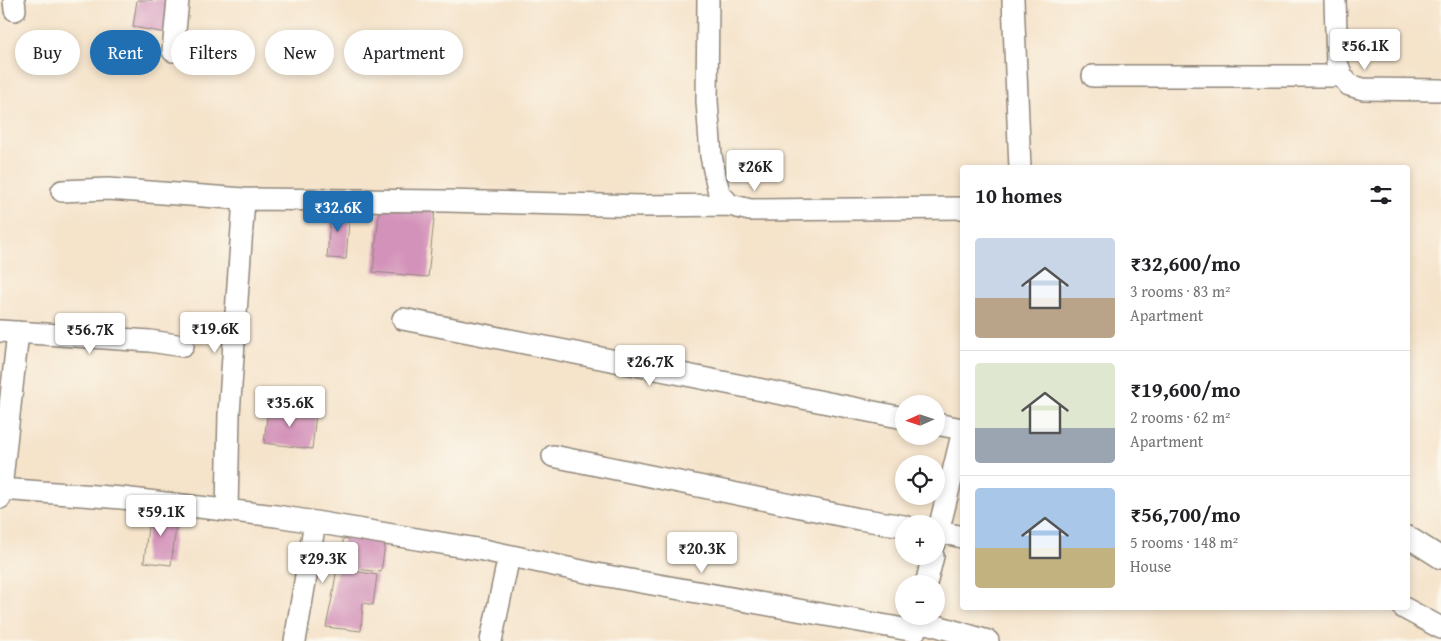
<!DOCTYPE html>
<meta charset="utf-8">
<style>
:root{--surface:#fff;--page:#f2f2f2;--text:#202124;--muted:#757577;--line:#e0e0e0;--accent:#1f6fb2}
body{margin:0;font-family:"Gentium Book Plus",serif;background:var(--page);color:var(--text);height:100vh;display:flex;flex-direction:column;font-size:19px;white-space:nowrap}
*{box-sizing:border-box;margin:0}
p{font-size:16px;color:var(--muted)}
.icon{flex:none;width:28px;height:28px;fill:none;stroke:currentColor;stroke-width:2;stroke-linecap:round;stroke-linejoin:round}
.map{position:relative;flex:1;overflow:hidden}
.details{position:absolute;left:960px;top:165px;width:450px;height:445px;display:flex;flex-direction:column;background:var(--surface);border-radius:5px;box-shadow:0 2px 8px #0003}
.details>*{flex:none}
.hud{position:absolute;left:15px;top:30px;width:475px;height:45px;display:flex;gap:10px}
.needle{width:32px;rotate:267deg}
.buttons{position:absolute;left:895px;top:395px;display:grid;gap:10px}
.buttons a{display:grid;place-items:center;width:50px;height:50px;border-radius:50%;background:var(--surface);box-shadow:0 2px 8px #0003;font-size:25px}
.price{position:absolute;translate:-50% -42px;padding:0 11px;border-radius:5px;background:#fff;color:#222;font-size:16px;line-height:32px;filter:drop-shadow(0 1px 2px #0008)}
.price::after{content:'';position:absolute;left:50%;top:30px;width:15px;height:11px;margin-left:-8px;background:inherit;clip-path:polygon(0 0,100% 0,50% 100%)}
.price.active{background:var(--accent);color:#fff}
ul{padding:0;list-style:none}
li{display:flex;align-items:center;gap:15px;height:125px;padding:0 15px}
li+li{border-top:1px solid var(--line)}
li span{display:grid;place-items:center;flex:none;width:140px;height:100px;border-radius:5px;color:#555}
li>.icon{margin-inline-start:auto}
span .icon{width:60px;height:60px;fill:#fffc;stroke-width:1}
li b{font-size:21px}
h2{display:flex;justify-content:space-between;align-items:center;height:60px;padding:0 15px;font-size:21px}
.chip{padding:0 18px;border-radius:22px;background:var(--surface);box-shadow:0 2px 8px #0003;font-size:18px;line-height:45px}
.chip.active{background:var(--accent);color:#fff}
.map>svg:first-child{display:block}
</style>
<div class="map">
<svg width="1441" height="641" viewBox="0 0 1441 641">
<rect width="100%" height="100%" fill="#fbf7ec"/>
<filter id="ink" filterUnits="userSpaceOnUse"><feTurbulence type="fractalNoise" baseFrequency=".02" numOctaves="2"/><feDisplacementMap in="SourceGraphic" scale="10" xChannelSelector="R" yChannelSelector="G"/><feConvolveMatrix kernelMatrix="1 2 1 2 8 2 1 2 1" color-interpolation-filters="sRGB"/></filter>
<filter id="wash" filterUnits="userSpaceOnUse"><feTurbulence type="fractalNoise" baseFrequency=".0096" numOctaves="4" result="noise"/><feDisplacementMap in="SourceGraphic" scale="20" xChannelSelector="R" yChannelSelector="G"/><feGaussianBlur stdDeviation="1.12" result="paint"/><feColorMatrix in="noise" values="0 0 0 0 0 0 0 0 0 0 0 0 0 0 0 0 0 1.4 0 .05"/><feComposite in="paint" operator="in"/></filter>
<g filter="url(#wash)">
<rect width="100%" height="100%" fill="#f5e3ca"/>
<g id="blocks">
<path fill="#d392b9" d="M137 0H171L166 33 133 27Z
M380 204 435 209 428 277 373 272Z
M331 208 350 209 346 259 327 258Z
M268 408 316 414 312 449 264 443Z
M150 509 178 512 171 565 144 562Z
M344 533 386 538 381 572 340 567Z
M337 568 377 575 373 605 363 603 361 631 326 627 332 598Z"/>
</g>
</g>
<g filter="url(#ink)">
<use href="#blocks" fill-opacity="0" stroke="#90877a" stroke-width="1"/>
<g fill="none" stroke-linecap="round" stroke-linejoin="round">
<g stroke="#90877a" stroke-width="24">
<path id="minor" d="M14 0 15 10
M708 0 707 101 711 156 719 193 730 205 750 210 962 208
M1013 0 1020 168
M1335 0 1337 63 1342 76 1349 85 1363 89 1441 90
M173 51 178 0
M1093 76H1342
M62 191 108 189 244 199 445 201 643 206 730 205
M403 319 904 418
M0 331 150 341 183 346
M936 424 962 429
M553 456 859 519 904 526
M1 489 122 498 276 516 315 522 483 550 591 573 915 631
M0 498 18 332
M227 510 229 414 244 199
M936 531 962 537
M1408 537 1441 558
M936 541 962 435
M926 584 933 556
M1404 608 1441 628
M917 620 988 641
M295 641 315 522
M491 641 509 556"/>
</g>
<use href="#minor" stroke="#fff" stroke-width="21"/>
</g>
</g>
</svg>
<div class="buttons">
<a><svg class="needle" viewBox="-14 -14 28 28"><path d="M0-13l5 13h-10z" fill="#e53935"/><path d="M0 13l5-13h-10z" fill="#757577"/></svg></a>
<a><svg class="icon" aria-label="locate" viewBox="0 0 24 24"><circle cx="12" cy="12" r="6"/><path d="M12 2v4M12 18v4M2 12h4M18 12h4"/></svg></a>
<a>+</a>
<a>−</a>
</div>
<b class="price" style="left:1365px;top:71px">₹56.1K</b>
<b class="price" style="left:755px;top:192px">₹26K</b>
<b class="price active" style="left:338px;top:233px">₹32.6K</b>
<b class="price" style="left:215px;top:354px">₹19.6K</b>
<b class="price" style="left:90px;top:355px">₹56.7K</b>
<b class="price" style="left:650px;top:387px">₹26.7K</b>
<b class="price" style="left:290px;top:428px">₹35.6K</b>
<b class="price" style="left:161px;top:537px">₹59.1K</b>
<b class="price" style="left:702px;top:574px">₹20.3K</b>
<b class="price" style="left:323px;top:584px">₹29.3K</b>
<div class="hud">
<a class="chip">Buy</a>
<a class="chip active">Rent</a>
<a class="chip">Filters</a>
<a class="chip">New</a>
<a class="chip">Apartment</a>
</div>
<section class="details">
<h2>10 homes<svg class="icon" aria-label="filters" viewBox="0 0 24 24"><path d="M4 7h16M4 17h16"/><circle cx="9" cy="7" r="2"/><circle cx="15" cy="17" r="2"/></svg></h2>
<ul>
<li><span style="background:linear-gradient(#c9d6e8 60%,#b9a48a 0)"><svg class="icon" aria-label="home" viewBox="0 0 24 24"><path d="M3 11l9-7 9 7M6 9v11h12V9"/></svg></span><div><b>₹32,600/mo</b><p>3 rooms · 83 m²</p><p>Apartment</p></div></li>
<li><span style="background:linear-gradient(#dfe7d0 65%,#9aa5b1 0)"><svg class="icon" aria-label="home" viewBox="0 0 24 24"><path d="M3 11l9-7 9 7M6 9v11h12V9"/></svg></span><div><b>₹19,600/mo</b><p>2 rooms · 62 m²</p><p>Apartment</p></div></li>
<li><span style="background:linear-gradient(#a9c7e8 60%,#c2b280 0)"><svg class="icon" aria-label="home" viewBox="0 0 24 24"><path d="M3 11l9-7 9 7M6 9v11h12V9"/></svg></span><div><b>₹56,700/mo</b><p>5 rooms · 148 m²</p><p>House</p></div></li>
</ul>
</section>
</div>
